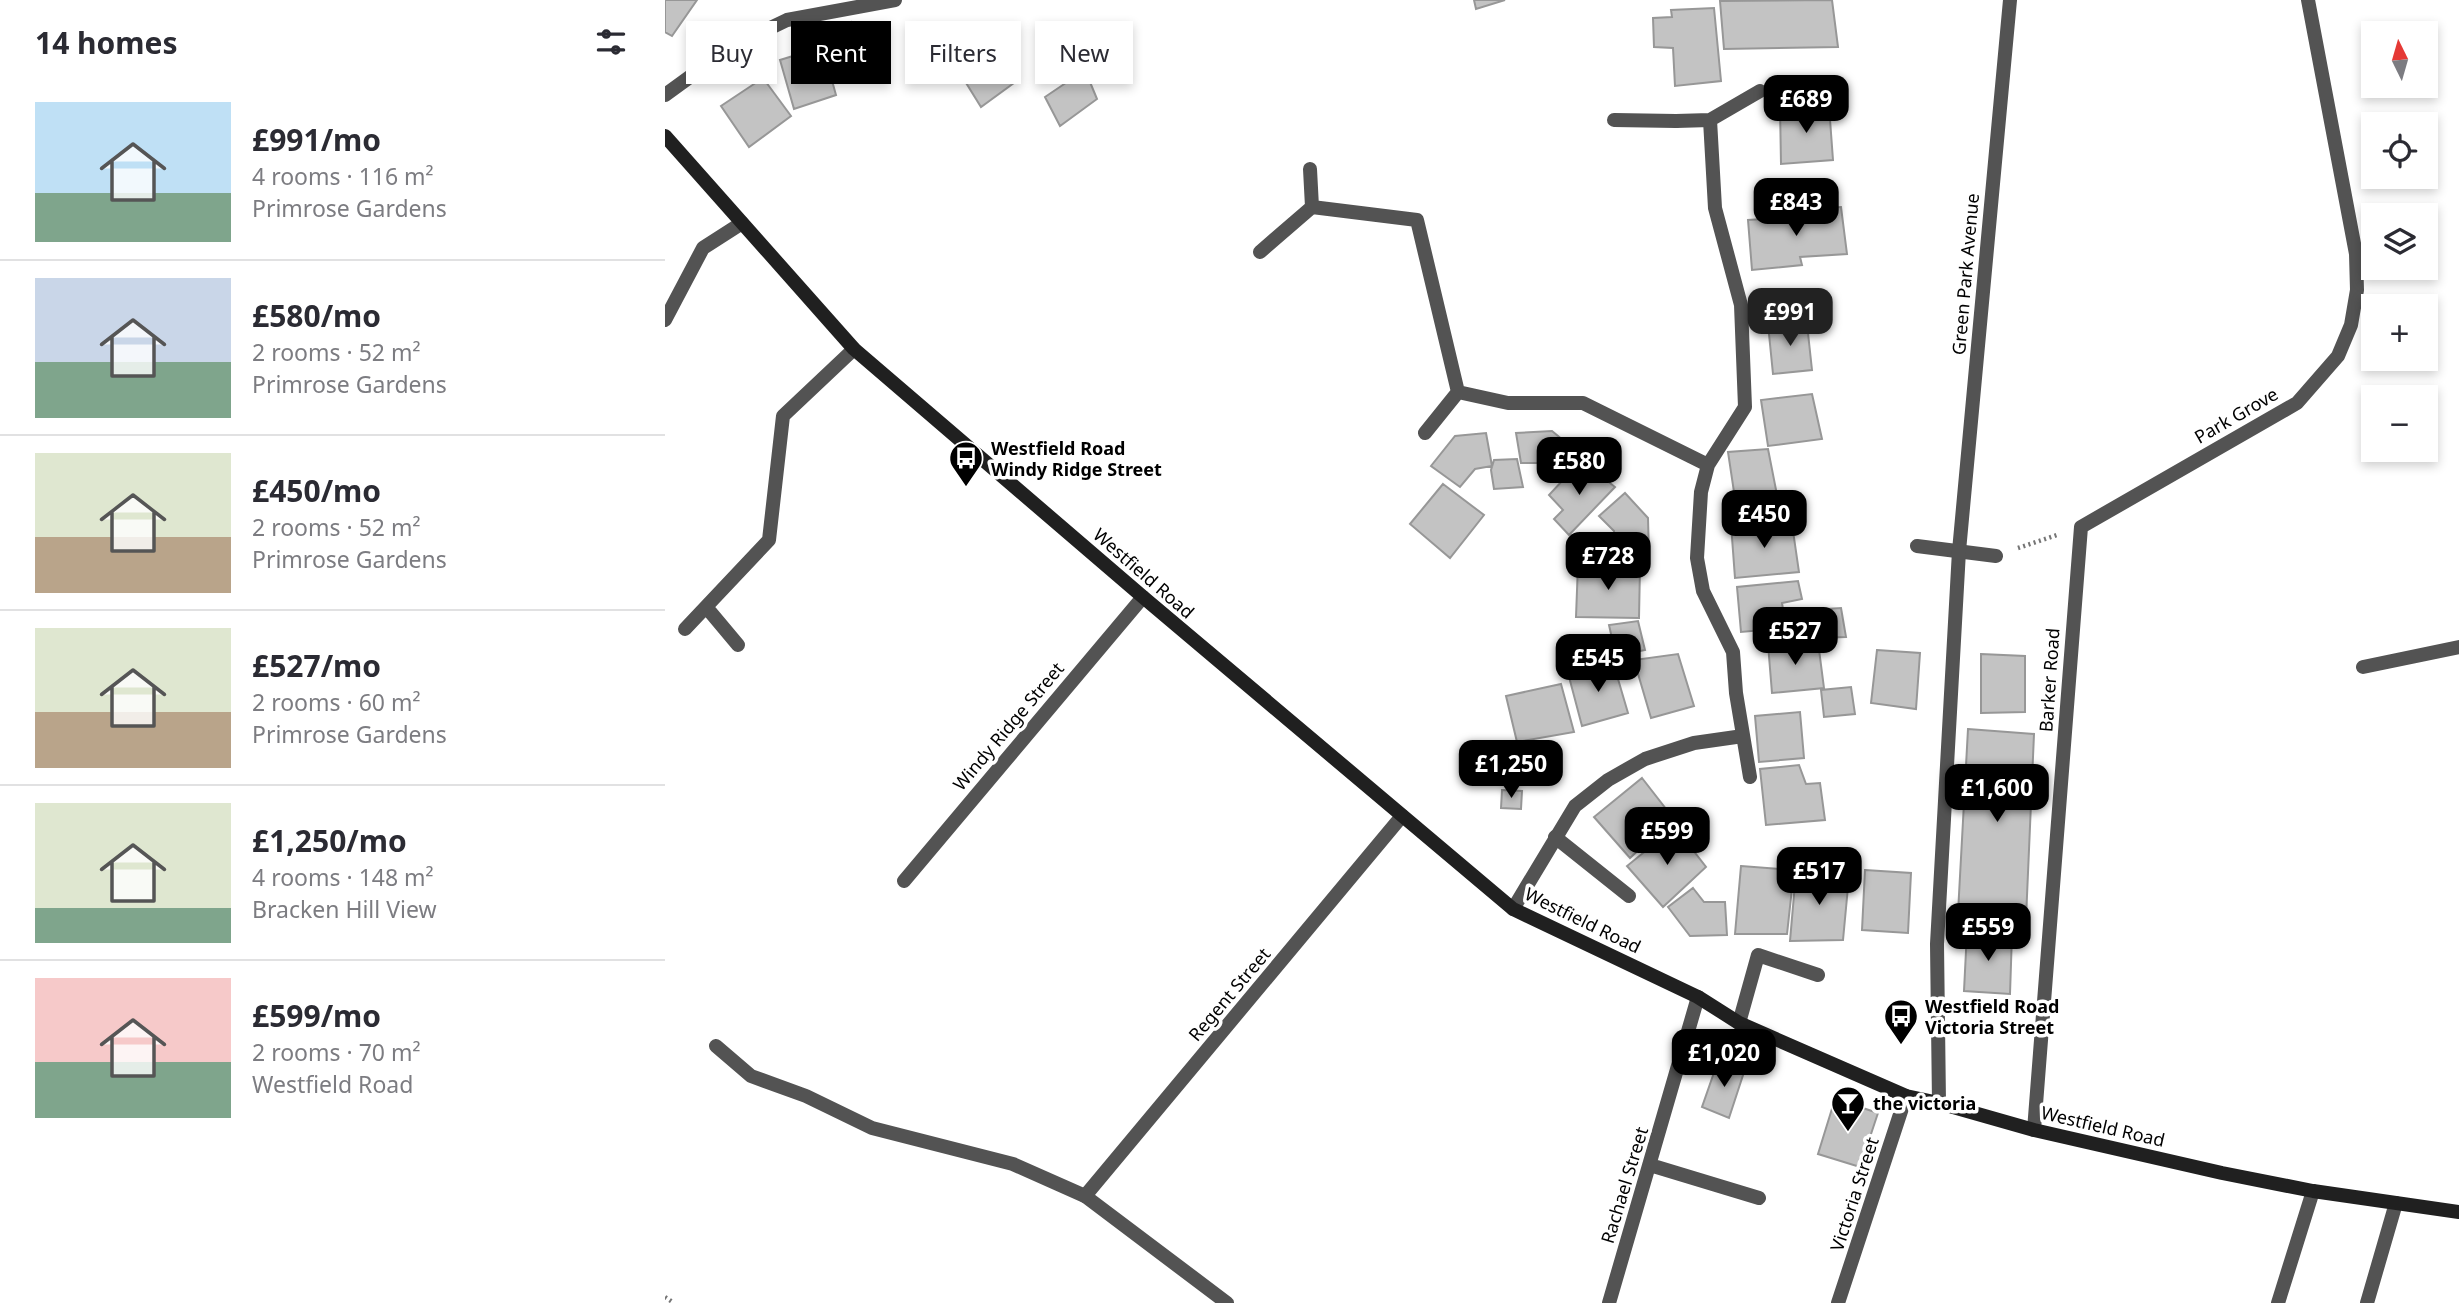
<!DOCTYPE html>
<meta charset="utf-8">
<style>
:root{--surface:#fff;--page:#f7f7f7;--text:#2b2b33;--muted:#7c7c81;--line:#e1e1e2;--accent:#000}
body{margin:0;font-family:"Noto Sans",sans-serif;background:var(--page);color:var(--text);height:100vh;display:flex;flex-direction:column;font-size:26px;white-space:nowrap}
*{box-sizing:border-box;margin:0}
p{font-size:23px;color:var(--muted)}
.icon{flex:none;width:38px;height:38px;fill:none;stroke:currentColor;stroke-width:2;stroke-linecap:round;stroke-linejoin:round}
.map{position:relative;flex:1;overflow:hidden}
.sheet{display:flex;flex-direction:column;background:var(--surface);width:665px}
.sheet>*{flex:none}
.top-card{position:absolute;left:21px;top:21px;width:665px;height:63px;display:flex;gap:14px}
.needle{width:46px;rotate:355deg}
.buttons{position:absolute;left:1696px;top:21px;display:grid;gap:14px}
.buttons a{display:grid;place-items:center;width:77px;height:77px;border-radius:0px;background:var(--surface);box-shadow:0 4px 10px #0003;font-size:35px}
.price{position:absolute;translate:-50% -60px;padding:0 16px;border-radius:14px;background:var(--accent);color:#fff;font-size:23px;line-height:46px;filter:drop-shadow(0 2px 4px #0008)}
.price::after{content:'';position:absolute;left:50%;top:42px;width:21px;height:16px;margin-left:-10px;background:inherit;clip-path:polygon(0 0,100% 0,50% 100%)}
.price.active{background:#222;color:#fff}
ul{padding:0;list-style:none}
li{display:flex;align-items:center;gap:21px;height:175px;padding:0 35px}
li+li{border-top:2px solid var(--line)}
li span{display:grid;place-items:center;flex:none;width:196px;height:140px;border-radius:0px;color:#555}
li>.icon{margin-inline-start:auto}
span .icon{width:84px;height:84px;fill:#fffc;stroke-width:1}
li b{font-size:30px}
h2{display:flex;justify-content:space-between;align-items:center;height:84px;padding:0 35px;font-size:30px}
.chip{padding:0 24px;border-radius:0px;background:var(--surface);box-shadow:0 4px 10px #0003;font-size:24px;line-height:63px}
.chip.active{background:var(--accent);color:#fff}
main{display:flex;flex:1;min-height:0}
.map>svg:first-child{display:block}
</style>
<main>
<section class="sheet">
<h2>14 homes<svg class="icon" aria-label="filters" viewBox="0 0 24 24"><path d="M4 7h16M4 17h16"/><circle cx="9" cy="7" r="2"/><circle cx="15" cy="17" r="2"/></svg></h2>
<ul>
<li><span style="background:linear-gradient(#bfe0f5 65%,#7fa58c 0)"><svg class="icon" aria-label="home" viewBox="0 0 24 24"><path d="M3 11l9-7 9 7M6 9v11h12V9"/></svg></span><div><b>£991/mo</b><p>4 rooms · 116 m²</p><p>Primrose Gardens</p></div></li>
<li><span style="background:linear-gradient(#c9d6e8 60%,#7fa58c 0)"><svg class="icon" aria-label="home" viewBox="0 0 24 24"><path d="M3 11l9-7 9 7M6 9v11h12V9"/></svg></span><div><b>£580/mo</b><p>2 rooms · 52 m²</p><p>Primrose Gardens</p></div></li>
<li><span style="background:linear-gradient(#dfe7d0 60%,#b9a48a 0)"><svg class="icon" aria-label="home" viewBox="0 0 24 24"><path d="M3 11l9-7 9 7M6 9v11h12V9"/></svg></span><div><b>£450/mo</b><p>2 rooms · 52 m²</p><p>Primrose Gardens</p></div></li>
<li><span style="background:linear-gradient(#dfe7d0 60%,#b9a48a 0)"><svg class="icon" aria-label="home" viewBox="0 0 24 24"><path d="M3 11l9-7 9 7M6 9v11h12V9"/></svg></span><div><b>£527/mo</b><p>2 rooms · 60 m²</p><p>Primrose Gardens</p></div></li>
<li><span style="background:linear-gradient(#dfe7d0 75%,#7fa58c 0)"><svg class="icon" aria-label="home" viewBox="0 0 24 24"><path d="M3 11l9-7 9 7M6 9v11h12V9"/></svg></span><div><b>£1,250/mo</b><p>4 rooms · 148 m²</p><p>Bracken Hill View</p></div></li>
<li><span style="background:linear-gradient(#f6c9c9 60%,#7fa58c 0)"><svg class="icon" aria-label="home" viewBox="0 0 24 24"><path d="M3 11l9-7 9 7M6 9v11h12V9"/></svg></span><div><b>£599/mo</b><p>2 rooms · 70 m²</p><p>Westfield Road</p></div></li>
</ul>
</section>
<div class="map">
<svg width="1794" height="1303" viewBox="0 0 1794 1303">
<rect width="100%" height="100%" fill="#fff"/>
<path fill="#c3c3c3" stroke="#979797" stroke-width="2" d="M0 0H32L7 36 0 32Z
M809 0H840L811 9Z
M1167 0 1173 47 1059 49 1055 1Z
M1049 8 1056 81 1010 86 1008 48 989 47 988 18 1007 17 1006 10Z
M186 22 194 42 175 53 180 70 166 77 171 95 129 109 115 60 154 48 150 33Z
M322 33 353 80 316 107 285 57Z
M420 70 432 99 395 126 380 97Z
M98 78 126 116 84 147 56 106Z
M1164 106 1168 160 1116 164 1115 107Z
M1176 207 1182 254 1135 257 1137 265 1087 270 1083 220 1129 217 1131 210Z
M1103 324H1142L1147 370 1108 374Z
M1147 394 1157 439 1103 446 1096 400Z
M887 431 911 451 891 475 877 463H856L851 433Z
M821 433 827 466 810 469 795 487 766 466 790 436Z
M1103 449 1114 505 1072 512 1063 452Z
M852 459 858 487 829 489 826 470 829 460Z
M911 466 923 476 930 471 950 487 904 535 889 519 898 510 884 495Z
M778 484 819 515 785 558 745 524Z
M960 493 983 518 984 556 949 550V531L934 516Z
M1066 524H1127L1134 572 1070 578Z
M913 564 975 567 974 618 911 617Z
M1133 581 1137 599 1117 603 1121 628 1076 632 1072 587Z
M1176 608 1181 637 1149 638 1144 610Z
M973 621 980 650 951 656 944 625Z
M1153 642 1159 688 1107 693 1103 644Z
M1212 650 1255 653 1251 709 1206 703Z
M1013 654 1029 706 986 718 969 660Z
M1316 654 1360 656V712L1316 713Z
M948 662 963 713 917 726 903 673Z
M896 684 909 732 852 742 841 696Z
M1186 687 1190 714 1159 717 1156 690Z
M1135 712 1139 758 1094 762 1090 716Z
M1303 729 1369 734 1361 919 1293 913Z
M836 752 866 753 864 782 835 780Z
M1134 765 1141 784 1155 783 1160 820 1101 825 1095 769Z
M977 778 1008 818 965 858 929 817Z
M837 790 857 791 856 809 836 808Z
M1010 827 1041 867 998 907 962 866Z
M1076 866 1129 870 1122 934H1070Z
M1200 870 1246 873 1243 933 1197 930Z
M1131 872 1184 876 1178 940 1125 941Z
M1028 888 1039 902H1060L1062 935 1025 936 1003 907Z
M1302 931 1347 934 1345 994 1299 991Z
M1062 1061 1080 1069 1064 1118 1037 1107 1052 1064Z
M1170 1099 1213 1113 1195 1167 1153 1154Z"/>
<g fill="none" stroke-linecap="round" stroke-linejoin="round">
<path stroke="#757575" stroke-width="4.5" stroke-dasharray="2 3.5" stroke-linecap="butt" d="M1353 548 1392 535
M0 1297 9 1303"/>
<path stroke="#535353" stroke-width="14" d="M949 120 1011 121
M1252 546 1331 556
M890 837 964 896
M1074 1023 1093 955 1153 975
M51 1046 86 1076 141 1096 207 1128 348 1164 420 1196 562 1303"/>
<path stroke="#535353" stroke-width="14" d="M0 95 66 47 122 20 230 0
M1045 120 1095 91
M1011 121 1045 120 1050 208 1076 305 1080 407 1043 465 1036 492 1032 558 1038 591 1068 652 1071 693 1085 777
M645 169 647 207
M595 252 647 207 752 220 793 392 843 403H918L1043 465
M0 320 38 248 77 223
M760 433 793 392
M42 608 73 645
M20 629 104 540 118 416 189 349
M1698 667 1794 647
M239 881 478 597
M848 909 910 806 943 780 980 759 1029 743 1078 736
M1274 1103 1272 944 1294 551 1345 0
M1369 1130 1416 527 1632 403 1673 356 1686 325 1692 290 1691 254 1643 0
M985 1165 1094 1198
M420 1196 737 816
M944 1303 1033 997
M1173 1303 1241 1096
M1613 1303 1648 1191
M1702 1303 1731 1203"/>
<path stroke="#202020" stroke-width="14" d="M0 136 189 349 478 597 848 909 1033 997 1074 1023 1241 1096 1274 1103 1369 1130 1557 1173 1648 1191 1794 1212"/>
</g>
<defs>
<g id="bus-pin" transform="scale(1.75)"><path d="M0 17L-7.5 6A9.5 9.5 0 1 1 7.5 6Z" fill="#000" stroke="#fff"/><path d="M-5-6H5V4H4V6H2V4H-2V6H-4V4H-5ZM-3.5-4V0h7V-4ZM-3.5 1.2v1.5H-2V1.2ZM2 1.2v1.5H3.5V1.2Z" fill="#fff"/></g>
<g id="bar-pin" transform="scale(1.75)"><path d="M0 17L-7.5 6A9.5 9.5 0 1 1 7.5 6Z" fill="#000" stroke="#fff"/><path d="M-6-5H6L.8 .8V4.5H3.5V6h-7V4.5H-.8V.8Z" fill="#fff"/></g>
</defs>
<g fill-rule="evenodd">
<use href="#bus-pin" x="301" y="458"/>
<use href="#bus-pin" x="1236" y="1016"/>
<use href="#bar-pin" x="1183" y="1103"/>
</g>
<g text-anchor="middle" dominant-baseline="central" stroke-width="7" stroke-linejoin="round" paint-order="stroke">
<g font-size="18" fill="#000" stroke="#fff">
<text transform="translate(1300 274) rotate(-85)">Green Park Avenue</text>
<text transform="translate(1571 415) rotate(-30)">Park Grove</text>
<text transform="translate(479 573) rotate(41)">Westfield Road</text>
<text transform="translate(1384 680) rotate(-86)">Barker Road</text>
<text transform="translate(343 726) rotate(-50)">Windy Ridge Street</text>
<text transform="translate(918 920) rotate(26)">Westfield Road</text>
<text transform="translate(564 994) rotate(-50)">Regent Street</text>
<text transform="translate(1438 1126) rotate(13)">Westfield Road</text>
<text transform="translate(959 1185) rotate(-73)">Rachael Street</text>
<text transform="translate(1189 1194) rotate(-72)">Victoria Street</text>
</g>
<g font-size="18" font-weight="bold" fill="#000" stroke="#fff" text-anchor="start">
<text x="326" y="448">Westfield Road<tspan x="326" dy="21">Windy Ridge Street</tspan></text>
<text x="1260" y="1006">Westfield Road<tspan x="1260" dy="21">Victoria Street</tspan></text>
<text x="1208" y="1103">the victoria</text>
</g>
</g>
</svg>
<div class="buttons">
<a><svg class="needle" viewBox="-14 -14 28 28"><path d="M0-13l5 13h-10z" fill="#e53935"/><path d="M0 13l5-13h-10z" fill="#7c7c81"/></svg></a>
<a><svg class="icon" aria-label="locate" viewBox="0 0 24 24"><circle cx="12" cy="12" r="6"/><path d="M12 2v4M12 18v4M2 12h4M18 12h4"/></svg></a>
<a><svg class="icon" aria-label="layers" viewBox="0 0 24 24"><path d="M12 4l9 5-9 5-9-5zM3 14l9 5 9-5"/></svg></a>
<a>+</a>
<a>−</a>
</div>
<b class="price" style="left:1141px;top:135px">£689</b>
<b class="price" style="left:1131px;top:238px">£843</b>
<b class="price active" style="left:1125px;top:348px">£991</b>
<b class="price" style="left:914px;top:497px">£580</b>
<b class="price" style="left:1099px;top:550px">£450</b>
<b class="price" style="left:943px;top:592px">£728</b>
<b class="price" style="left:1130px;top:667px">£527</b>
<b class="price" style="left:933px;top:694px">£545</b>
<b class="price" style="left:846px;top:800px">£1,250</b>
<b class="price" style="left:1332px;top:824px">£1,600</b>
<b class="price" style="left:1002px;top:867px">£599</b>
<b class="price" style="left:1154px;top:907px">£517</b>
<b class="price" style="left:1323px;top:963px">£559</b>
<b class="price" style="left:1059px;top:1089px">£1,020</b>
<div class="top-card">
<a class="chip">Buy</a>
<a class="chip active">Rent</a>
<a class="chip">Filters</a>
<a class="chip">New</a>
</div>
</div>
</main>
